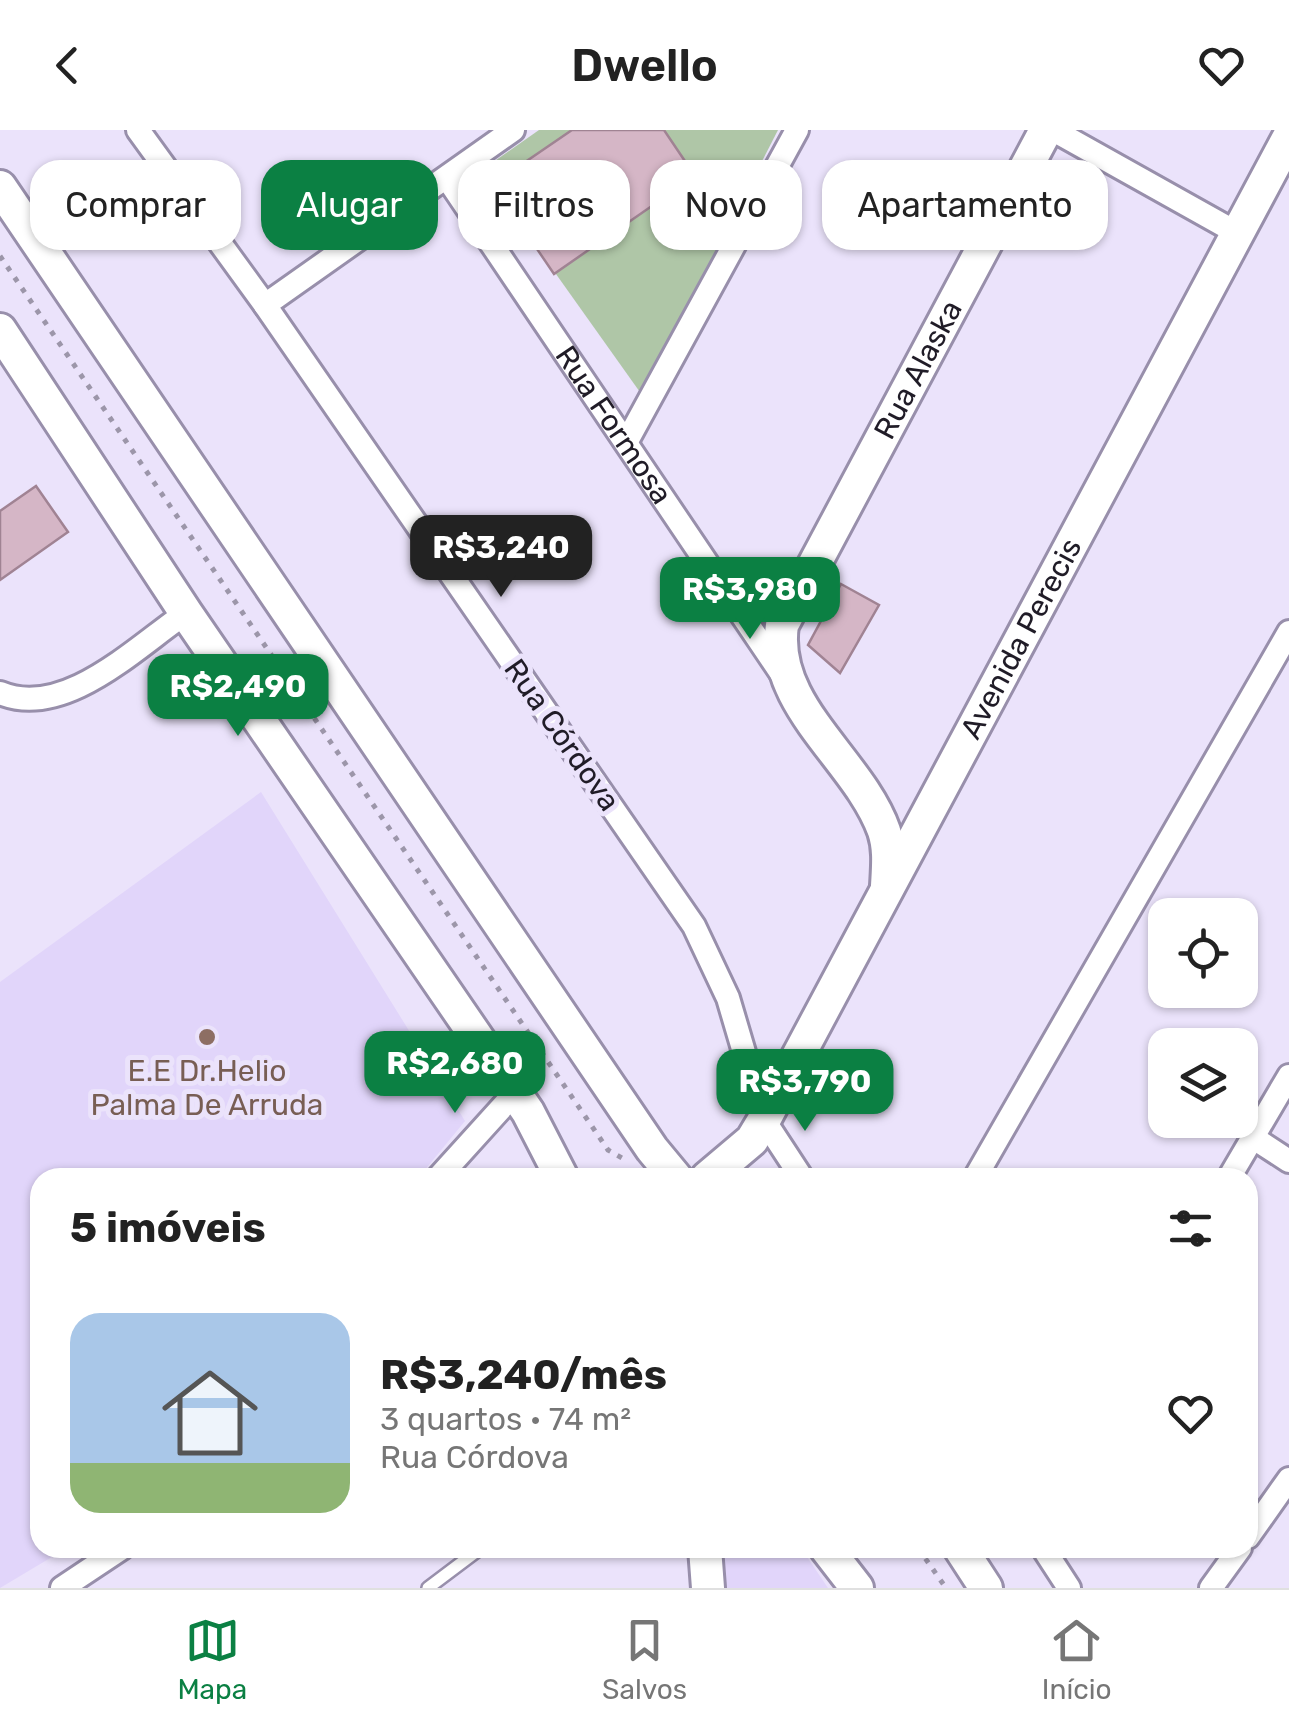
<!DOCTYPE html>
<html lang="pt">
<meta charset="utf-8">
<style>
:root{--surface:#fff;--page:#f2f2f2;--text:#222;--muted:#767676;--line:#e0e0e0;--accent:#0b8043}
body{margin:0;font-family:Rubik,sans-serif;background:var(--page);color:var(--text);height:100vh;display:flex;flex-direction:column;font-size:38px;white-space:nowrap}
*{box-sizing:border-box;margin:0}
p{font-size:32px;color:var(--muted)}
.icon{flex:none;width:55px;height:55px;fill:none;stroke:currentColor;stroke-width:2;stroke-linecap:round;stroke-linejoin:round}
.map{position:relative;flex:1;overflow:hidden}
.details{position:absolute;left:30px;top:1038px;width:1228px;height:390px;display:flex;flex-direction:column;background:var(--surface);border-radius:30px;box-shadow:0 2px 8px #0004}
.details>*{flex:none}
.hud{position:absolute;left:30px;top:30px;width:1230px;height:90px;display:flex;gap:20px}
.controls{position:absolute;left:1148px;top:768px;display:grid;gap:20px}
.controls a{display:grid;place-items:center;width:110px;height:110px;border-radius:20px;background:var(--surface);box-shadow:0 2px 8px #0004;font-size:50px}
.price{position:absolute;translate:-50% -85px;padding:0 22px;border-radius:20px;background:var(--accent);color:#fff;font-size:32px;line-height:65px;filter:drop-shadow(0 2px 5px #0008)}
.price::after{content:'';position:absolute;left:50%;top:60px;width:30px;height:22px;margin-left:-15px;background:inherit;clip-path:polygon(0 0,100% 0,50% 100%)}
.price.active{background:#222;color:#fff}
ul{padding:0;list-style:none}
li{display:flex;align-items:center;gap:30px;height:250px;padding:0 40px}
li span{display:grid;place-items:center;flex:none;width:280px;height:200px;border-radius:30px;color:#555}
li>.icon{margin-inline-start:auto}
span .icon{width:120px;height:120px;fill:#fffc;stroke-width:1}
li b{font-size:42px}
h2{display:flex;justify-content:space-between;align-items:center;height:120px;padding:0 40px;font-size:42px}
.tag{padding:0 35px;border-radius:30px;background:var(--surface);box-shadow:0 2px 8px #0004;font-size:35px;line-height:90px}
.tag.active{background:var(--accent);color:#fff}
header{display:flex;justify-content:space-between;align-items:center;height:130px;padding:0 40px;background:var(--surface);font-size:45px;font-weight:600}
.tabs{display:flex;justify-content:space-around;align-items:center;height:140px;border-top:2px solid var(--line);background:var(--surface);font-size:28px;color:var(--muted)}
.tabs a{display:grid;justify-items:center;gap:5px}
.tabs .active{color:var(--accent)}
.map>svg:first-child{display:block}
</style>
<header><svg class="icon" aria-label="back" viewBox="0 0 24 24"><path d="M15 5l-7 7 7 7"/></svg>Dwello<svg class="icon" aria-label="heart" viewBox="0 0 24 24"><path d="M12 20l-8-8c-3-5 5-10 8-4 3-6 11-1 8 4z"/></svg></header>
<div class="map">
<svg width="1289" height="1458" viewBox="0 0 1289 1458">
<rect width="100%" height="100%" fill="#ebe3fb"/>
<path fill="#e1d5fa" d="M261 662 465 991 419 1047 40 1048V1418H67L0 1458V852Z
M715 1418H801L828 1458H718Z"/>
<path fill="#afc6a7" d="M539 0H778L642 265 482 40Z"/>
<path fill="#d5b6c6" stroke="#a08393" stroke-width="2.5" d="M572 0H664L695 46 554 144 493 54Z
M36 356 68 402 0 450V381Z
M841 454 879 475 840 543 808 515Z"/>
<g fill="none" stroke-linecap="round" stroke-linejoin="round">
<g stroke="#988fab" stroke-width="16">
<path id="lane" d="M428 1458 481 1418"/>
</g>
<g stroke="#988fab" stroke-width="28">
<g id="street">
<path d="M138 0 265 175 694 796 728 868 764 990 802 1048"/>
<path d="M1053 0 1239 104"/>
<path id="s1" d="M447 48 781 543"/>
<path d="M265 175 513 0"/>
<path d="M627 311 797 0"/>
<path d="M731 466 759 481 791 479"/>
<path d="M0 563C64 590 136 517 186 483"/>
<path d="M1252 1007 1289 1031"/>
<path d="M438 1048 515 963"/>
<path d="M975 1048 1289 502"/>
<path d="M1229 1048 1289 946"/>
<path d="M1248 1407 1289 1349"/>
<path d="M1043 1418 1069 1458"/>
<path d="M62 1458 122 1418"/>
<path d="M1211 1458 1240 1418"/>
</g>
</g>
<g stroke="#988fab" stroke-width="38">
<g id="secondary">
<path d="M0 57 652 1019 676 1048"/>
<path d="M0 200 186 483 528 982 562 1048"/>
<path id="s2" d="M887 756C888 737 890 719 884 701 859 630 770 576 782 495L1046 0"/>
<path id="s3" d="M707 1048 752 1010 764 990 1289 7"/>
<path d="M705 1418 708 1458"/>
<path d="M826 1418 857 1458"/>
<path d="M960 1418 986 1458"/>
</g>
</g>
<path stroke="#9c96a9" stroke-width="5" stroke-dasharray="5 8" stroke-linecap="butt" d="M0 126 608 1020 622 1028
M918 1418 946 1458"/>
<use href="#lane" stroke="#fff" stroke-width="11"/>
<use href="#street" stroke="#fff" stroke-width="22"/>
<use href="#secondary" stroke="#fff" stroke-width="32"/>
</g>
<circle fill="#8d6e63" stroke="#ebe3fb" stroke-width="4" cx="207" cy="907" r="10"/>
<g text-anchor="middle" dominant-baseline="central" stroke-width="10" stroke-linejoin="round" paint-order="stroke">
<g font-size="30" fill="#201c27" stroke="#ebe3fb">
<text stroke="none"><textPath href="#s2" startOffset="580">Rua Alaska</textPath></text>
<text stroke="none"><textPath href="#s1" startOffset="298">Rua Formosa</textPath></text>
<text stroke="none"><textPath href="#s3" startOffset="628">Avenida Perecis</textPath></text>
<text transform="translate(562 605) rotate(55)">Rua Córdova</text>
</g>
<g font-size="30" fill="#785e54" stroke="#ebe3fb">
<text x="207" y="941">E.E Dr.Helio<tspan x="207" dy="34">Palma De Arruda</tspan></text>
</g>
</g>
</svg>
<div class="controls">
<a><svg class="icon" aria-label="locate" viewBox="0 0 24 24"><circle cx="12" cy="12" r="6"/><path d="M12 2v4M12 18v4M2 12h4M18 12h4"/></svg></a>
<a><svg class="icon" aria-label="layers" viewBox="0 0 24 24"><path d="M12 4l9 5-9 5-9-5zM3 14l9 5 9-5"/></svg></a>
</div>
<b class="price active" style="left:501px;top:470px">R$3,240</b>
<b class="price" style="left:750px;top:512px">R$3,980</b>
<b class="price" style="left:238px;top:609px">R$2,490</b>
<b class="price" style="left:455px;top:986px">R$2,680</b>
<b class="price" style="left:805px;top:1004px">R$3,790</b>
<div class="hud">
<a class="tag">Comprar</a>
<a class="tag active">Alugar</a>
<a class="tag">Filtros</a>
<a class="tag">Novo</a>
<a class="tag">Apartamento</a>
</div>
<section class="details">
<h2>5 imóveis<svg class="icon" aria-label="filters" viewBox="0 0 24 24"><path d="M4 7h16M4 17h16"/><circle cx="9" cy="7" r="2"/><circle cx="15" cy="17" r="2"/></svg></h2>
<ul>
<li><span style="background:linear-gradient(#a9c7e8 75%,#8fb573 0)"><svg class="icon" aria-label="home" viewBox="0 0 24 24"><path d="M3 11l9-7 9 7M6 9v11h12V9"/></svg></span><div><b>R$3,240/mês</b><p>3 quartos · 74 m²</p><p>Rua Córdova</p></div><svg class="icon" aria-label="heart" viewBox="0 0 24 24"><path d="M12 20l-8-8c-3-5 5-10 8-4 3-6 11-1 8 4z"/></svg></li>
</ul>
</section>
</div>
<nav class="tabs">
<a class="active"><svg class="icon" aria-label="map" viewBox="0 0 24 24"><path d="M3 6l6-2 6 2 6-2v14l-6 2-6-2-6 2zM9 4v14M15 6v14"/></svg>Mapa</a>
<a><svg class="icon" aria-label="saved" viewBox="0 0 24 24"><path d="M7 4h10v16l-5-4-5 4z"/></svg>Salvos</a>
<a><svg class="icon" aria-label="home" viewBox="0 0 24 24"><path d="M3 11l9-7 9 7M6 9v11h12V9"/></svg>Início</a>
</nav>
